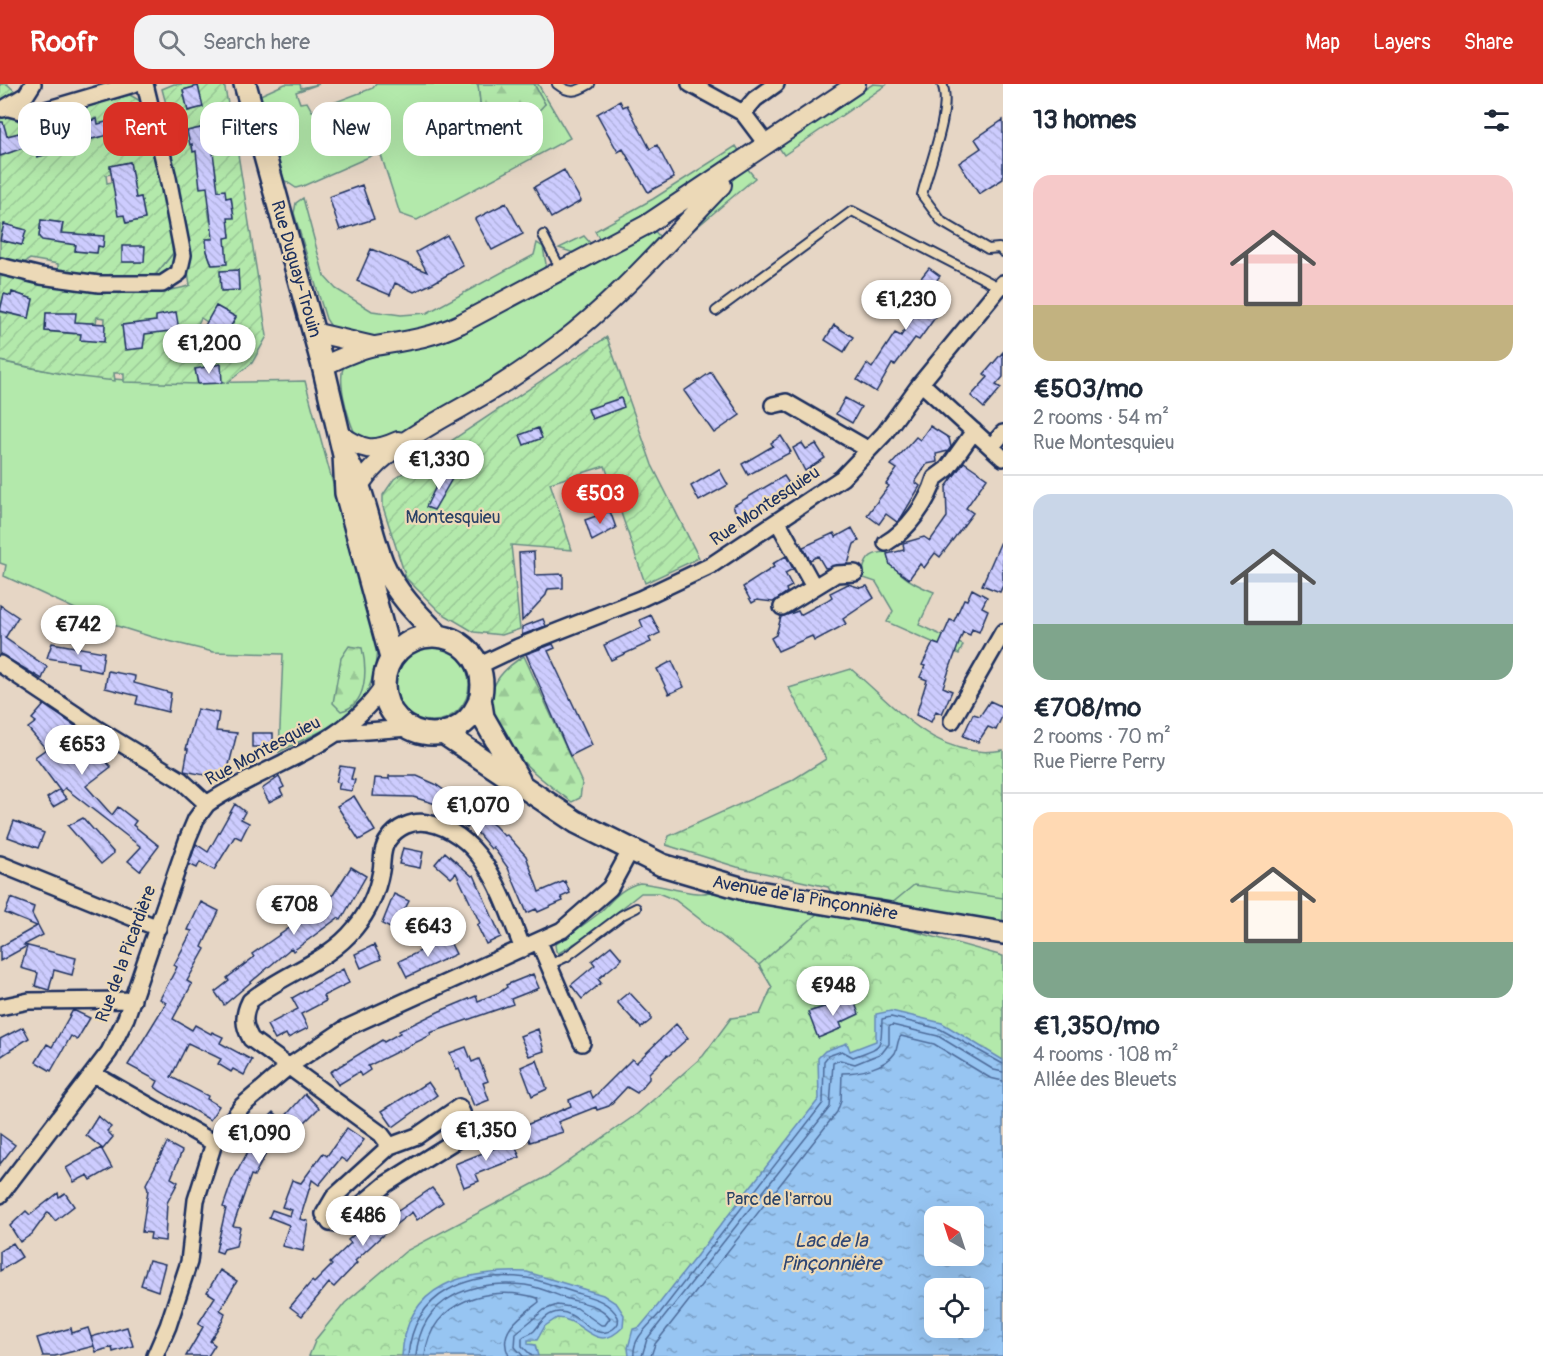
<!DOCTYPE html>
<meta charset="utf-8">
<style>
:root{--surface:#fff;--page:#f2f2f3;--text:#1f2937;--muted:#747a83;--line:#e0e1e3;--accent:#d93025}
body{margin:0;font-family:Pangolin,sans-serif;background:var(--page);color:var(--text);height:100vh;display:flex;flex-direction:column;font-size:22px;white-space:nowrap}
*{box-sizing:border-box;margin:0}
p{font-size:20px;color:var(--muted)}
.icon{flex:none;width:33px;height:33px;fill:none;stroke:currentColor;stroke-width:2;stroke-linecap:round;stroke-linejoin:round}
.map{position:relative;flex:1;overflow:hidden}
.drawer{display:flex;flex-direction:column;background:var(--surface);width:540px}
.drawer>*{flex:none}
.top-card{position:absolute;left:18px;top:18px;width:570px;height:54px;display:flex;gap:12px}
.needle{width:39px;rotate:321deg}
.fabs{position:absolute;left:924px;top:1122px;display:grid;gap:12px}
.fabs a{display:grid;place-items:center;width:60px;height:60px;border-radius:12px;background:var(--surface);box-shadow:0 6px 24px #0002;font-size:30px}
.price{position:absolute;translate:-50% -51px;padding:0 14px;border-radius:21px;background:#fff;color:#222;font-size:20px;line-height:39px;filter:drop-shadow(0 2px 3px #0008)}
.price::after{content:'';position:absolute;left:50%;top:36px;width:18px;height:14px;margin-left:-9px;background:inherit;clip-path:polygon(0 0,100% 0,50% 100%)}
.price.active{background:var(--accent);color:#fff}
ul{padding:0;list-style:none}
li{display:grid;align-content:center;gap:12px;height:318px;padding:0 30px}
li+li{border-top:2px solid var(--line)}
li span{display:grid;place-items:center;height:186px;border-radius:18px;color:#555}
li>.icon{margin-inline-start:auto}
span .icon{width:108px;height:108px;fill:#fffc;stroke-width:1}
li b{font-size:26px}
h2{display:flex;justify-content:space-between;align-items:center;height:72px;padding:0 30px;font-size:26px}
.chip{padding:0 21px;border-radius:18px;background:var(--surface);box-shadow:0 6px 24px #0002;font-size:21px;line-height:54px}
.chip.active{background:var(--accent);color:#fff}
header{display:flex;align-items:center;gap:36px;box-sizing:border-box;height:84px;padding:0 30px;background:var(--accent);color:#fff}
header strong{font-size:28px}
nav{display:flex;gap:33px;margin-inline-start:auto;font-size:21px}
.search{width:420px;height:54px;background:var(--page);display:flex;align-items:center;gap:15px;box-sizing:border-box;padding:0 21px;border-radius:18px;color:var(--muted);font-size:22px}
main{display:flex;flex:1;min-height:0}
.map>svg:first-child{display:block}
</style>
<header>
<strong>Roofr</strong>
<div class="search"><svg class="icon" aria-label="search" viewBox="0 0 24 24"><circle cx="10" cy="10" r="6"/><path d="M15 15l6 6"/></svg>Search here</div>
<nav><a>Map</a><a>Layers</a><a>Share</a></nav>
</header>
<main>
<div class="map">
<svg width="1003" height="1272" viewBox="0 0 1003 1272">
<defs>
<pattern id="forest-firs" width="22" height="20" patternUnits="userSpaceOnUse" patternTransform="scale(1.5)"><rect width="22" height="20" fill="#b3e9ab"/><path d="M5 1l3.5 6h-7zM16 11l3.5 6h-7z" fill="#99c896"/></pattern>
<pattern id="park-crowns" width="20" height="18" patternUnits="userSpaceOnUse" patternTransform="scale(1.5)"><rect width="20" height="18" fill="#b3e9ab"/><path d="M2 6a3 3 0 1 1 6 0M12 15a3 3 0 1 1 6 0" fill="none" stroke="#99c896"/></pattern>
<pattern id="garden-furrows" width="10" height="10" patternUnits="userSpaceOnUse" patternTransform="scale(1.5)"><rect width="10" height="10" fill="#b3e9ab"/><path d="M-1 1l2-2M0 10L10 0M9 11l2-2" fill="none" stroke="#99c896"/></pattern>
<pattern id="water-ripples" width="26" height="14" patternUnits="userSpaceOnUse" patternTransform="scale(1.5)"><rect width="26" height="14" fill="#97c5f2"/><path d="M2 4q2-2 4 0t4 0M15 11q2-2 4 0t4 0" fill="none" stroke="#7aa0c7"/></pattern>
<pattern id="building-back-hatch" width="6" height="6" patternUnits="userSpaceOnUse" patternTransform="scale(1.5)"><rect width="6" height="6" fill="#cdccfe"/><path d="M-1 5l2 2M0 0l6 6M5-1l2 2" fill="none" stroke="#afb0dc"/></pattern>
</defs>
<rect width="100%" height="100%" fill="#e6d6c5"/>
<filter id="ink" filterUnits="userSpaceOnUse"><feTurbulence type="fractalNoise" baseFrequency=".0167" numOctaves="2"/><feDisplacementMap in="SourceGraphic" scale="12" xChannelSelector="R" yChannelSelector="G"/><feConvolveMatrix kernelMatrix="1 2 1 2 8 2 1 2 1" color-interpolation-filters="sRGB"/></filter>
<g filter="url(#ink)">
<path fill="#b3e9ab" stroke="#678c84" stroke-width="1.5" d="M285 0H300L301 4 319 0 296 8 300 19 307 18 312 27 373 4 376 0H478L484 51 545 20 534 0H538L570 54 417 136 400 130 380 68 303 102 296 104 284 96 256 13Z
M873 0 886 1 784 71 778 62Z
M736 62 741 70 659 125 600 156 595 147 653 115Z
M747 84 755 94 664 171 737 91Z
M303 114 324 192 336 205 372 227 401 231 427 229 534 171 537 159 543 163 546 180 543 187 444 241 377 254 332 244 326 235 294 129 296 119Z
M653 145 659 152 651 168 554 254 449 324 406 347 375 359 357 353C349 340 332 285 349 276 359 271 375 269 386 267Z
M584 152 592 161 577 170 559 164Z
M173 169C174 183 166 192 153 194Z
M0 277C108 303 196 299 305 297L377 561C375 634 335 638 279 668L283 570 213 568 152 553 101 537 4 492 6 481 0 479Z
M887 468C892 489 915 501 934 508L919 541 963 561 959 570 887 538 893 527 876 498 855 491 858 484 863 486C867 472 872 469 887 468Z
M395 600a37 37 0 1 1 74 0a37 37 0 1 1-74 0Z
M1003 764V837L891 820 882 782Z
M640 799C659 800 696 813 709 808L844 832 766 916 772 903 759 881 675 816 658 809H641L590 850 559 869 556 867 555 861C569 851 584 841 598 830 611 818 621 803 640 799Z"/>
<path fill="url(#forest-firs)" stroke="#678c84" stroke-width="1.5" d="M478 0H534L545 20 520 47 484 52Z
M349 562 362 564C367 585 368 621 341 627L333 619 341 574Z
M524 572 582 699 580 714 572 718C525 685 445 619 524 572Z"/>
<path fill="url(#park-crowns)" stroke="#678c84" stroke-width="1.5" fill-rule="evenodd" d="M851 585C897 624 938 678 1003 666V814L914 801 891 820 832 810 828 803 737 783 666 761 669 752 791 697 826 675 789 604Z
M819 828 884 839 1003 872V1272H309L316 1255 345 1219 406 1167 548 1092 637 1030 703 972 731 934 760 930 772 903 759 881ZM934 1132H974V1172H934ZM934 1204H974V1244H934Z"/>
<path fill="url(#garden-furrows)" stroke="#678c84" stroke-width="1.5" fill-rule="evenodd" d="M0 0H7L18 10 0 20Z
M174 0H224L237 64 267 252 252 279 227 299 195 285 198 300 124 298V289H114L115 297 72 292 0 277V190C37 200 158 216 190 201L175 98 159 34 169 31 162 5ZM198 2 203 23 188 27 183 6ZM205 43 193 67 187 47ZM215 82 217 102 198 84ZM231 113 234 133 210 137 208 124ZM230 150V153L225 154 224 180 212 181 207 167V155ZM238 186 239 206 222 207 220 196ZM12 208 33 215 29 234 0 228 4 210 11 212ZM216 222 236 233 228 247 222 244 217 253 197 242 201 234 207 238ZM46 229 75 230 74 250 45 247ZM97 233 105 234 104 257 81 256 82 239H96ZM143 239 145 256H142L143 264 125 266 122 241Z
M130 11 142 18 164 107 173 169 153 194 58 189V180L30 175 19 182 0 177V69L1 72 12 68 0 54V33L8 31 22 39ZM131 27 136 48 115 54 110 37 118 35V30ZM96 34 101 53 74 59 70 42ZM42 52H51L55 68 37 73 32 55ZM130 78 134 101 114 105 112 98 107 99 106 91 111 90 110 82ZM141 113 145 135 126 139 122 117ZM41 136 63 139 62 148 45 153 39 152ZM5 140 26 146 22 161 0 156ZM76 150 103 162H98L97 169 75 167ZM144 163V178H122Z
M607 253 652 381 699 474 645 499 605 382 550 399 572 466 511 461 520 545 502 551 474 548 440 528 406 494 383 423V411L394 395Z"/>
<path fill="url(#water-ripples)" stroke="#6589b7" stroke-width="1.5" fill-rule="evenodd" d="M445 838 450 847 435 854 429 853 430 846Z
M891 927 942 939 1003 976V1272H629L628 1264 633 1245 640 1243 655 1225 819 1015 818 974 825 967 847 959 850 967 876 957V930ZM974 1132V1172H934V1132ZM974 1204V1244H934V1204Z
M527 1188 603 1211 617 1220 624 1231 623 1243C595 1272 584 1234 557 1234L545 1242 537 1256H528V1260L535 1261 538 1272H402C406 1198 467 1186 527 1188Z"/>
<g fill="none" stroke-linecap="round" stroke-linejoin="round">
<path stroke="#4d6b99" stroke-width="1.5" d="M408 1272C414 1207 469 1187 527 1194 541 1196 554 1202 567 1206 587 1213 607 1214 618 1233 619 1239 618 1241 613 1245 593 1259 579 1227 559 1228 546 1229 541 1239 534 1247 530 1251 526 1250 522 1254V1262L532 1272
M416 1272C421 1212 473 1196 525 1201 539 1203 552 1209 565 1214 581 1219 600 1220 610 1234L605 1241H601L577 1224 557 1221 544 1226 516 1249 515 1263 523 1272
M425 1272C430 1216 491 1200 538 1214L539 1218C522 1231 496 1247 509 1272
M634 1272C632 1254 649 1242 660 1229L823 1019 824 977 828 972 842 967 853 973C882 962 881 966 882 935L891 933 940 945 1003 980
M642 1272 647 1255 830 1023 833 979 840 976 855 980 882 969 889 960V943L892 941 938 952 994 986 1003 988
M651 1272 655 1260 837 1028 841 1017 842 989C858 989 885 984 895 969 898 963 897 956 901 952L934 960 990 994 1003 997"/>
</g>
<path fill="url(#building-back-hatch)" stroke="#1b2f5e" stroke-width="1.5" d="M198 2 203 23 188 27 183 6Z
M620 17 623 23 627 21 650 65 657 61 674 94 648 108 623 65 618 68 597 30Z
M131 27 137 48 115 54 113 50 74 59 70 42 97 35 98 40 118 35 117 30Z
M1003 36V95L979 110 959 79 981 64 975 55Z
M0 38H3L7 52 19 49 23 64 0 72Z
M205 43 209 62 212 61 218 107 225 106 226 114 231 113 234 134H228L230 153 225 154 227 180 212 181 207 167 206 155H213L207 103 200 104 196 67 193 68 192 60 190 61 187 47Z
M42 52 43 54 51 52 55 68 37 73 32 54Z
M130 78 136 114 141 113 145 135 126 139 124 131 118 132 110 82Z
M564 86 581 117 551 134 534 103Z
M362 101 374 135 340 146 329 113Z
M506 119 523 150 492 166 475 135Z
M41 136 63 139 61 149 104 152 103 163 98 162 97 169 75 167 76 161 42 156 39 153Z
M4 140 26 146 22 161 0 156Z
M447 151 463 182 433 199 414 208 395 199 390 211 357 197 371 165 427 188 416 168Z
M122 162H145L144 178H122Z
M929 184 940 192 928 207 947 217 919 256 915 254 895 281 892 280 876 308 857 296 867 280 872 284 895 249 901 252 922 218 908 210Z
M238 186 239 206 221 207 220 187Z
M12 208 33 215 29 234 0 227 4 210 11 212Z
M216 222 236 233 228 247 222 244 217 253 203 245Z
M176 228 179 246 145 250 143 264 125 266 122 241 156 237V232Z
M46 229H76L75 238 105 240 104 258 80 256 81 250 45 247Z
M834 241 853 253 844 268 825 256Z
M1003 268V293L996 301 1001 304 984 324 971 312 988 293 984 290Z
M221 280 222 299 198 300 195 285Z
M711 288 740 331 714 349 684 307Z
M621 314 624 323 592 335 588 325Z
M845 314 861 323 852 339 836 330Z
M930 342 949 354 951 363 948 367 936 370 937 378 927 380 915 398 920 402 901 434 897 438 886 430 879 440 867 431 889 402 886 400 897 385 891 381 916 353 920 356Z
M538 344 542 354 524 361 520 351Z
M781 352 791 368 748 391 742 380 773 362 771 359Z
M802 359 806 365 816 360 825 374 805 387 793 364Z
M964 378 987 394 966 424 973 429 940 473 935 469 924 484 920 480 909 495 890 481 887 470 904 466 903 459 924 453 930 457 947 433 946 403Z
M719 385 728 401 699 417 691 402Z
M443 388 453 393 434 426 426 423Z
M784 392 794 407 741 439 733 422Z
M610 427 616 444 592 457 585 436Z
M852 444 859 457 854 460 848 480 825 484 818 472 810 476 803 463 834 449 836 453Z
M1003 453V501L1000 508 982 501Z
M534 468 535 491 563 490V504L548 505 546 511 522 537 519 469Z
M786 472 793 485 785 489 792 502 786 505 787 508 773 518 757 516 752 519 743 503 774 483 772 480Z
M848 500 861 504 867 502 874 514 843 535 846 540 814 557 812 552 778 567 771 554 776 551 781 533 798 527 800 531 826 517 832 513 830 509Z
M972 505 987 513 982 523 988 526 979 548 972 545 970 551 963 548 943 603 952 607 942 630 936 627 931 638 916 631 927 596 920 593 925 582 922 581 933 559 939 561 950 536 954 537 964 515 967 516Z
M0 521 18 533 5 554 47 583 42 595 0 570Z
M651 531 660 549 649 554 651 558 611 576 604 561 643 543 640 536Z
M543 535 546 542 522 551V543Z
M52 559 104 568 101 588 78 583V579L47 574Z
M553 560 555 564 548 567 592 661 570 672 526 570Z
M672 577 684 603 669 610 657 585Z
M108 587 135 592 134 599 171 609 168 628 136 620 138 612 105 604Z
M990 617 1003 623V630L996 646 988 643 978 658 963 652 973 630 980 632Z
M44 621 78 644 75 667 92 670 93 664 111 683 86 702 112 731 118 723 136 737 133 741 159 762 140 787 128 777 141 763 65 704 61 708 35 673 46 665 28 644 36 638 32 635Z
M197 625 219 629 216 647 237 649 227 689 222 688 220 694 184 687 188 665H186Z
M252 649H273V663H252Z
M340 682 354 684 351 695 355 696 352 707 338 705 340 699 336 698Z
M389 692H417L435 700 495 742 504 752 507 751 526 772 539 808 565 797 570 809 561 813 563 817 538 828 536 825 527 829 508 784 493 763 491 765 470 740 467 744 446 729 449 724 413 713 373 712 375 694 389 695Z
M279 693 284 703 280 705 283 711 269 718 262 705Z
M59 706 67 715 53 723 47 714Z
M354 712 375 747 359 756 337 722Z
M235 720 245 728 241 735 249 739 241 755 235 752 214 786 200 778 197 784 189 780 196 760 208 768Z
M83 734 114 769 101 780 68 742Z
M14 737 44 749 38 764 8 753Z
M403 764 423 768 420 784 399 780Z
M445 768 472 792 474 791 501 853 486 860 477 841 480 839 456 789 451 794 435 780Z
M351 783 366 792 341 836 338 834 293 867 291 864 224 921 215 908 229 897 227 894 254 873 252 870 321 822 326 813 333 811Z
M394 810 409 817 394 846 382 840Z
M11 814 34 823 32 830 43 851 24 861 76 874 72 891 54 886 49 906 35 902 38 889 21 884 27 862 0 877V863L37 842 5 829Z
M201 818 219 827 202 863 205 865 187 897 192 900 173 935 192 946 195 941 211 950 212 948 223 953 220 959 252 976 244 991 233 985 231 988 218 980 221 975 188 959 171 993 208 1012 207 1015 219 1022 210 1036 160 1007 155 1003 158 997 128 981 166 919 160 915 177 883 174 881 192 847 188 846Z
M448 854 456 870 407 893 399 877Z
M374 861 381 875 361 884 355 870Z
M611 862 622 875 598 895 601 899 582 915 571 901 595 881 592 877Z
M343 885 349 899 323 912 326 917 301 930 308 944 288 954 286 950 275 956 267 941 298 925 292 914Z
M533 890 539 904 511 915 513 920 430 949 431 951 368 982 370 986 361 992 359 988 338 1001 330 988 382 956 384 958 400 949 399 947 440 927 476 912 478 917 500 908 507 903 506 901Z
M629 908 651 932V936L641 944 617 918Z
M853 914 859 930 840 939 842 944 818 954 808 928Z
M73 926 90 934 77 956 71 952 51 987 36 978 47 960 52 963Z
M676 940 688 954 668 972 667 971 649 989V995L637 1009 627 1003 609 1022 597 1026 596 1023 558 1038 563 1048 530 1058 524 1042 571 1022 569 1016 590 1007 593 1014 632 975 636 979Z
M23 943 29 954 0 973V955Z
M538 945 544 967 529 972 520 952Z
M466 963 472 978 479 975 488 997 483 999 489 1016 474 1022 459 985 457 986 450 969Z
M537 976 547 1005 532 1012 521 983Z
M428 998 437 1011 393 1043 382 1027Z
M305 1010 319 1024 298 1045 296 1042 270 1068 268 1066 254 1092 251 1091 233 1142 240 1143 236 1162 224 1165 222 1169 216 1167 226 1124 223 1123 232 1097 251 1062 270 1042 265 1037 274 1028 282 1036Z
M98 1032 111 1043 107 1047 113 1053 103 1065 86 1051Z
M347 1044 364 1056 347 1078 341 1074 319 1101 312 1096 300 1135 308 1137 303 1167 282 1162 289 1141 269 1133 272 1126 290 1132 292 1126 282 1123 292 1096 301 1099 323 1069 327 1072Z
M0 1050 15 1061 0 1080Z
M513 1057 520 1073 476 1090 479 1097 464 1103 455 1080Z
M167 1059 182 1067 171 1094 178 1098 167 1119 165 1157 150 1155 151 1149 142 1148 148 1106 146 1100Z
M101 1064 112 1084 91 1096 88 1091 74 1098 66 1084Z
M432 1104 443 1118 417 1136 412 1128 386 1148 355 1177 357 1179 334 1203 329 1199 302 1232 290 1223 312 1197 314 1199 332 1181 330 1179 351 1159 348 1156 356 1149 371 1142 394 1122 398 1127Z
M58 1109 59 1113 65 1109 74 1122 55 1137 48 1128 32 1150 20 1158 10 1142 26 1127 30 1131Z
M13 1159 22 1173 0 1187V1167Z
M149 1176 165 1180 158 1207 141 1201Z
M220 1186 237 1197 220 1226 225 1229 223 1236 210 1257 215 1261 208 1272H186L203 1243 198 1240 215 1213 207 1208Z
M127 1243 133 1262 113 1268 112 1263 96 1268 91 1253Z
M71 1244 72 1249 88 1244 94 1262 55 1272H43L37 1254Z"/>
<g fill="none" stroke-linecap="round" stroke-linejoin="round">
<g stroke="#1b2f5e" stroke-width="12">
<path id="service" d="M557 0C570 10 576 8 590 0
M942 0C953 24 928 84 922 111L942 138 988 165 999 164 1003 168
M543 151 561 186
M716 227 852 127 999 203
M549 881 566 873 622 831 636 824"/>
</g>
<g stroke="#1b2f5e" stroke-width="20">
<path id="minor" d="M690 0 743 29 767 61
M9 24 32 30 134 0
M3 25 26 11 33 0
M743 29 755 15 776 0
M0 182 41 192 99 200H162L179 189 183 171 168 94 145 0
M921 299 1003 374
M773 321 786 318 869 366
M991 363 1003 349
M778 438 814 503
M886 459C908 446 928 418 935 394L947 385 974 347
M782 523 836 490 855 489
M0 580 99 646 181 696 207 720
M478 582 518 563 640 515 710 482 842 394 884 350 921 299 1003 199
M952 637 1003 548
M339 649 409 644
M0 780 158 844
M539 858 582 959
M0 923 29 917 133 916
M94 990 214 1059
M459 1023C467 1037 468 1043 458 1055L386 1100 338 1140 330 1139 324 1130 334 1113 390 1062 417 1052Z
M390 1062 381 1050 251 955C243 941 243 931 250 917 283 889 327 879 355 844 369 827 377 809 381 787 383 776 381 765 388 756 397 743 412 736 428 739 486 750 504 818 523 865
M0 1111 109 968 126 934 188 754 196 735 207 720C265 680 344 664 383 602
M155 1272 168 1242 189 1178 196 1116 214 1059 242 1022 288 983 346 944 562 846 610 804 630 767"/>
</g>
<g stroke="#1b2f5e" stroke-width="22">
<path id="tertiary" d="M313 248 373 262
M323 282C339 275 358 265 375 262 405 257 431 254 460 240L646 141 856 0
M339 350C363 366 371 369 398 357
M360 400C389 357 454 330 497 303 518 290 538 276 558 261 619 215 669 156 722 101"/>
</g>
<g stroke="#1b2f5e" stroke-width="26">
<path id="secondary" d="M245 0 323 282 344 371 346 409 391 574
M347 376C365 409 369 444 382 478 394 507 418 531 439 552
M384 601a49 49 0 1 1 98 0a49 49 0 1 1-98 0Z
M480 614 483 633 519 696
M443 649 576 738 662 781 747 806 1003 849"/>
</g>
<use href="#service" stroke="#ecd9b7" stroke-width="8"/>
<use href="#minor" stroke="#ecd9b7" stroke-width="15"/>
<use href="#tertiary" stroke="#ecd9b7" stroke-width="18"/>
<use href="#secondary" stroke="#ecd9b7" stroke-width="21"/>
</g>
</g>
<g text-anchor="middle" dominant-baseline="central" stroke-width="4.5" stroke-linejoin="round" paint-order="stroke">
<g font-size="18" fill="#1b2f5e" stroke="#ecd9b7">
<text transform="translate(296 185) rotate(74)">Rue Duguay-Trouin</text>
<text transform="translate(765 422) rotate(-34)">Rue Montesquieu</text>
<text transform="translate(263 667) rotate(-28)">Rue Montesquieu</text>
<text transform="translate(805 814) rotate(10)">Avenue de la Pinçonnière</text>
<text transform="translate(126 870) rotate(-70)">Rue de la Picardière</text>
</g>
<g font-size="18" fill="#2a4266" stroke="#ecd9b7">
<text x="453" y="433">Montesquieu</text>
<text x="779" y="1115">Parc de l'arrou</text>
</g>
<g font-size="20" font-style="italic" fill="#2e4674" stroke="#ecd9b7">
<text x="831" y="1156">Lac de la<tspan x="831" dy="23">Pinçonnière</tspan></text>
</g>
</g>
</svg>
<div class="fabs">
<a><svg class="needle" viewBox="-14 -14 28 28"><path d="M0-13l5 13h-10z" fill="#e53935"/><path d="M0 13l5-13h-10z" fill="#747a83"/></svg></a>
<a><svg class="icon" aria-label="locate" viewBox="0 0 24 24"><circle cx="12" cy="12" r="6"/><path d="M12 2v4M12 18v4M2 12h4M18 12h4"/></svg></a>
</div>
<b class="price" style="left:906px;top:247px">€1,230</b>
<b class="price" style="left:209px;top:291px">€1,200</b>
<b class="price" style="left:439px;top:407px">€1,330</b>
<b class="price active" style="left:600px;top:441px">€503</b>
<b class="price" style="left:78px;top:572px">€742</b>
<b class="price" style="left:82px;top:692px">€653</b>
<b class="price" style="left:478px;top:753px">€1,070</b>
<b class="price" style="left:294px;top:852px">€708</b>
<b class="price" style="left:428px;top:874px">€643</b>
<b class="price" style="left:833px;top:933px">€948</b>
<b class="price" style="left:486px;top:1078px">€1,350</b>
<b class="price" style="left:259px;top:1081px">€1,090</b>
<b class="price" style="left:363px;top:1163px">€486</b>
<div class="top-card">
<a class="chip">Buy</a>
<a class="chip active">Rent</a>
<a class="chip">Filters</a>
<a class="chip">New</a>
<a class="chip">Apartment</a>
</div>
</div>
<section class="drawer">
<h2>13 homes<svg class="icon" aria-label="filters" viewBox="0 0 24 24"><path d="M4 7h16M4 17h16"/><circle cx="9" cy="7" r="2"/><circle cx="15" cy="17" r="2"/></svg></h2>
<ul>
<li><span style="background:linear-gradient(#f6c9c9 70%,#c2b280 0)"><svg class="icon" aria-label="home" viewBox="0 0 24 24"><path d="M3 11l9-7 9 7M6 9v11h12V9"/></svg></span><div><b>€503/mo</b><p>2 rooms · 54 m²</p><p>Rue Montesquieu</p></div></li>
<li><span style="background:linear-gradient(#c9d6e8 70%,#7fa58c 0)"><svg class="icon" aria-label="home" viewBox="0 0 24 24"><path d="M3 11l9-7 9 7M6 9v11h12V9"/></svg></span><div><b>€708/mo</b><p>2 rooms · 70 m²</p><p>Rue Pierre Perry</p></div></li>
<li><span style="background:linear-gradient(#ffd9b3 70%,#7fa58c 0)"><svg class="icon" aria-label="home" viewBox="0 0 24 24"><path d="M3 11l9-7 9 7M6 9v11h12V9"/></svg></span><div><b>€1,350/mo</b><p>4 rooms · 108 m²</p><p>Allée des Bleuets</p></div></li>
</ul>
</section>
</main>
